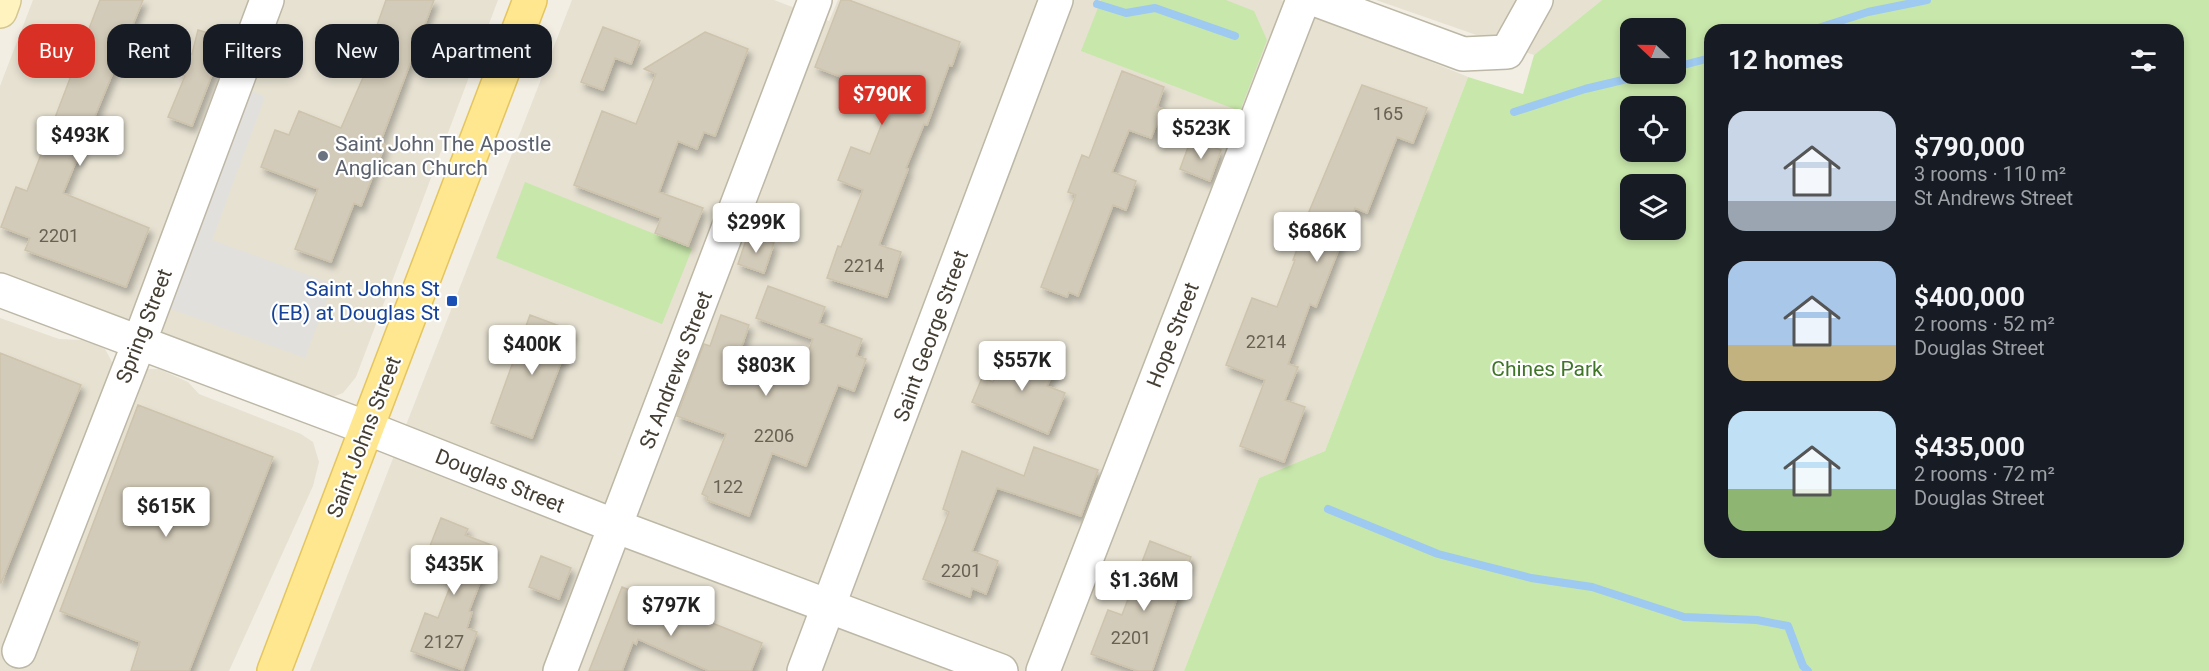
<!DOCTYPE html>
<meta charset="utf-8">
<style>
:root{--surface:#171b24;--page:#242831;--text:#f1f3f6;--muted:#9ea1a6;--accent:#d93025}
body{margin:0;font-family:Roboto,sans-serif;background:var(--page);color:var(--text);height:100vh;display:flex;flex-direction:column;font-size:22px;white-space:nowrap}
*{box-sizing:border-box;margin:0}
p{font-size:20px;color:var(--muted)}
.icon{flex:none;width:33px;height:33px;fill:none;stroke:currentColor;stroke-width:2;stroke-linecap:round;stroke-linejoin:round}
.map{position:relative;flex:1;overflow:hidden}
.sheet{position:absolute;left:1704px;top:24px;width:480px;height:534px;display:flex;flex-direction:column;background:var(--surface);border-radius:18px;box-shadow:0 3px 9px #0003}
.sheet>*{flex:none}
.banner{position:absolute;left:18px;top:24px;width:570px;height:54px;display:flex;gap:12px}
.needle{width:39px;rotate:292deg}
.fabs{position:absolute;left:1620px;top:18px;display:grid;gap:12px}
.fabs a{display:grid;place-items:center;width:66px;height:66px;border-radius:12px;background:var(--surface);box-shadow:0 3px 9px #0003;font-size:30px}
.price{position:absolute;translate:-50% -51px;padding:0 14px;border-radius:6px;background:#fff;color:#222;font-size:20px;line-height:39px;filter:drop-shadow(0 2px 3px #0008)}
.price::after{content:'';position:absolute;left:50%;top:36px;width:18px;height:14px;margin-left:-9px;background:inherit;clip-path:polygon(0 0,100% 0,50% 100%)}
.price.selected{background:var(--accent);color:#fff}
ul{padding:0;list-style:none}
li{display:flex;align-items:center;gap:18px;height:150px;padding:0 24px}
li span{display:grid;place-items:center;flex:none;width:168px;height:120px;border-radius:18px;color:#555}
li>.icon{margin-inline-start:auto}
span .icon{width:72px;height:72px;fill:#fffc;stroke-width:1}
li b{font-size:26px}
h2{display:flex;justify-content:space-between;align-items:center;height:72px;padding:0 24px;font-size:26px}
.chip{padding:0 21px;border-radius:18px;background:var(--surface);box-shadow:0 3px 9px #0003;font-size:21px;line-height:54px}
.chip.selected{background:var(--accent);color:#fff}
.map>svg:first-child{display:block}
</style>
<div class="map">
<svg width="2209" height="671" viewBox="0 0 2209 671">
<defs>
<filter id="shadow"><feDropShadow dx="3.5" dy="6" stdDeviation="3" flood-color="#0004"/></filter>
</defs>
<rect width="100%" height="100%" fill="#f2eee3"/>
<path fill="#e6e1d1" d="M33 0H498L356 377 343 393 335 396 319 394 0 272V86Z
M572 0H774L829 21 838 0H1281L1468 77 1325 451 1259 478 1184 671H310Z
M1376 0H1602L1534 55Z
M0 318 59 339 81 340 94 344 105 349 112 362 140 374 144 369H159L188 382 199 394 301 434 313 442 319 462 313 486 229 671H0Z"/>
<path fill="#c8e7ab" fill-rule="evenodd" d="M1101 0H1226L1254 11 1267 40 1240 111 1081 51Z
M1602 0H2209V671H1184L1259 478 1325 451 1468 77 1523 94 1534 55ZM1676 28V74H1630V28ZM1710 30H2178V552H1710ZM1676 106V152H1630V106ZM1630 184H1676V230H1630Z
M525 182 692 249 662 324 496 258Z"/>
<path fill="#e2e0dc" d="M245 88 265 97 212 240 333 284 305 358 163 306Z"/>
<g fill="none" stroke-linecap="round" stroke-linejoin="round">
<path stroke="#9ec9f0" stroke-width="8" d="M1097 4 1126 13 1155 8 1235 36
M1812 30 1868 12 1927 0
M1676 67 1710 58
M1514 112 1585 89 1648 74
M1328 509 1438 554 1531 578 1592 587 1684 617 1757 620 1788 626 1803 666 1808 671"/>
</g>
<path fill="#d3cbb9" stroke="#cec3ac" stroke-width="1.5" filter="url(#shadow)" d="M100 0H143L63 193 149 228 126 287 25 250 30 238 1 227 16 187 27 191Z
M386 0H434L380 143 385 145 361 206 354 203 331 262 295 249 318 189 261 167 275 130 289 135 299 111 341 128 382 34 375 31Z
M841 0H849L960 42 952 66 949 65 927 125 924 124 906 168 908 169 879 245 901 252 887 297 827 278 838 246 841 247 863 190 838 180 851 147 870 154 890 103 878 98 881 92 815 67Z
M603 27 640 41 631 64 615 58 603 90 581 82Z
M198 30 222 37 214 63 216 64 192 126 168 117 185 76 180 74 188 53 192 54Z
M705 32 748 49 715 136 704 132 697 149 678 141 659 192 703 208 688 246 655 233 661 218 574 185 602 111 636 124 656 74 644 69Z
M1122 71 1164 87 1157 107 1163 109 1151 138 1129 130 1112 172 1136 181 1126 210 1113 205 1078 296 1069 292 1067 297 1041 287 1076 195 1068 192 1082 155 1089 158Z
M1362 85 1427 108 1413 143 1397 137 1367 213 1355 208 1316 307 1310 304 1288 364 1298 367 1285 400 1305 407 1284 462 1240 446 1265 380 1226 365 1252 298 1277 307 1295 260H1293L1308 220 1306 219Z
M1191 139 1221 150 1210 181 1180 169Z
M748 234 774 243 764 273 738 264Z
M768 286 825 307 819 323 862 339 856 356 866 359 854 391 838 385 806 466 772 453 749 516 707 500 708 497 702 494 726 434 677 416 704 344 710 346 721 315 749 325 738 358 798 381 813 339 756 318Z
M530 315 573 331 532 438 491 423Z
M1007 349 1055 369 1047 386 1065 393 1048 434 972 402 982 378 993 382Z
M0 353 81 385 1 583H0Z
M138 405 273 457 189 671H131L140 642 60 611Z
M1034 447 1098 470 1081 516 997 488 972 551 998 561 986 594 972 588 970 597 923 579 949 512 943 509 962 451 1024 476Z
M441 518 468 529 465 535 494 546 469 611 472 612 467 628 477 632 463 670 411 651 425 613 438 618 453 579 437 573 442 561 433 558 437 548 430 546Z
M1150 541 1191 557 1152 671H1138L1091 654 1108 610 1122 615Z
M541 556 571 568 559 599 529 587Z
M622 587 762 643 751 671H709L638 639 636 644 633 642 622 671H589Z"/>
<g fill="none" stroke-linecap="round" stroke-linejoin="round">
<g stroke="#bdb7a6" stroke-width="36">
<path id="minor" d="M1317 0 1463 54 1507 52 1536 0
M0 290 367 428 615 526 1001 671
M19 651 139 343 267 0
M560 671 815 0
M804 671 1056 0
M1043 671 1303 0"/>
</g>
<g stroke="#d3c692" stroke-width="36">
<path id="secondary" d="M0 11 4 0"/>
</g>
<g stroke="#e4c55f" stroke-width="36">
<path id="primary" d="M274 671 530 0"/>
</g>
<use href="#minor" stroke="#fff" stroke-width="33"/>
<use href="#secondary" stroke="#fff4c0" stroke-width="33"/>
<use href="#primary" stroke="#ffe78f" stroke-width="33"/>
</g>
<circle fill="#6b7280" stroke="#fff" stroke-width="2" cx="323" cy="156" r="6"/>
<rect fill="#1a4fb4" stroke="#fff" stroke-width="2" x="446" y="295" width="12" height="12" rx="3"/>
<g text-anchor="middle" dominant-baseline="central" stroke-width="4.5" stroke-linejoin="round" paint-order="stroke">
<g font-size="18" fill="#686154">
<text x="1388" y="113">165</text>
<text x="59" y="235">2201</text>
<text x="864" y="265">2214</text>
<text x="1266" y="341">2214</text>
<text x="774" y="435">2206</text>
<text x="728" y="486">122</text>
<text x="961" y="570">2201</text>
<text x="1131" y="637">2201</text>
<text x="444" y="641">2127</text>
</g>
<g font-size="21" fill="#5b616d" stroke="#fff" text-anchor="start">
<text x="335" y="144">Saint John The Apostle<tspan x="335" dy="24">Anglican Church</tspan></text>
</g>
<g font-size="21" fill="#164399" stroke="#fff" text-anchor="end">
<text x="440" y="289">Saint Johns St<tspan x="440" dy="24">(EB) at Douglas St</tspan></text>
</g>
<g font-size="21" fill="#443e33" stroke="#fff">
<text transform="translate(144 326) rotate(-69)">Spring Street</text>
<text transform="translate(1173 335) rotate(-69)">Hope Street</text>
<text transform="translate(931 336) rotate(-70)">Saint George Street</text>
<text transform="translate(676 370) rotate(-69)">St Andrews Street</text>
<text transform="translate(364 437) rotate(-69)">Saint Johns Street</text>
<text transform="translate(500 481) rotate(22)">Douglas Street</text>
</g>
<g font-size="21" fill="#3f7527" stroke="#fff">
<text x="1547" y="369">Chines Park</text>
</g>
</g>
</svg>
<div class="fabs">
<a><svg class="needle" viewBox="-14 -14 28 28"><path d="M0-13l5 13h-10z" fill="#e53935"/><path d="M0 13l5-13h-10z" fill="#9ea1a6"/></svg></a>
<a><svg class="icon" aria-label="locate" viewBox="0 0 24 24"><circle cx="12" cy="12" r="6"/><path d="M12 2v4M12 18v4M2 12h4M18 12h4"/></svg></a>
<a><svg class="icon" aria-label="layers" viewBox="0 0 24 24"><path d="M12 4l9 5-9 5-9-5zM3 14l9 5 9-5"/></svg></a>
</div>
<b class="price selected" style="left:882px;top:126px">$790K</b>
<b class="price" style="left:1201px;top:160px">$523K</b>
<b class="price" style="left:80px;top:167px">$493K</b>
<b class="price" style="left:756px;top:254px">$299K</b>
<b class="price" style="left:1317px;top:263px">$686K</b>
<b class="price" style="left:532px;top:376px">$400K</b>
<b class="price" style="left:1022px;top:392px">$557K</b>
<b class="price" style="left:766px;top:397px">$803K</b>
<b class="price" style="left:166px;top:538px">$615K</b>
<b class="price" style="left:454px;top:596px">$435K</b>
<b class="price" style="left:1144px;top:612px">$1.36M</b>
<b class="price" style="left:671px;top:637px">$797K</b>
<div class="banner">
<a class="chip selected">Buy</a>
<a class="chip">Rent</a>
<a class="chip">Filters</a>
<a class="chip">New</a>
<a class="chip">Apartment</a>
</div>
<section class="sheet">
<h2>12 homes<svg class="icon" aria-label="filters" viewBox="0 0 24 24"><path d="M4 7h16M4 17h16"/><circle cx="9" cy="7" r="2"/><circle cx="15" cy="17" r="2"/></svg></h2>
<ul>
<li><span style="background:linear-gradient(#c9d6e8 75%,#9aa5b1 0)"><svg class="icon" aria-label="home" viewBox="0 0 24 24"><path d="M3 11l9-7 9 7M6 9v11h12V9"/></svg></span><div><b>$790,000</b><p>3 rooms · 110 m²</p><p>St Andrews Street</p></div></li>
<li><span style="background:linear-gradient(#a9c7e8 70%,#c2b280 0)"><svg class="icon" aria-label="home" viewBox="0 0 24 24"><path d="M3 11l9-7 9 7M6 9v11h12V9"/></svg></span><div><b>$400,000</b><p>2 rooms · 52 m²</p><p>Douglas Street</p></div></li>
<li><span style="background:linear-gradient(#bfe0f5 65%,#8fb573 0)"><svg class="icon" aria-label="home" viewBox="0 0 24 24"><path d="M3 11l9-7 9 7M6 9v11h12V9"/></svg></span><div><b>$435,000</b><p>2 rooms · 72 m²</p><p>Douglas Street</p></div></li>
</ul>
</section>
</div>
